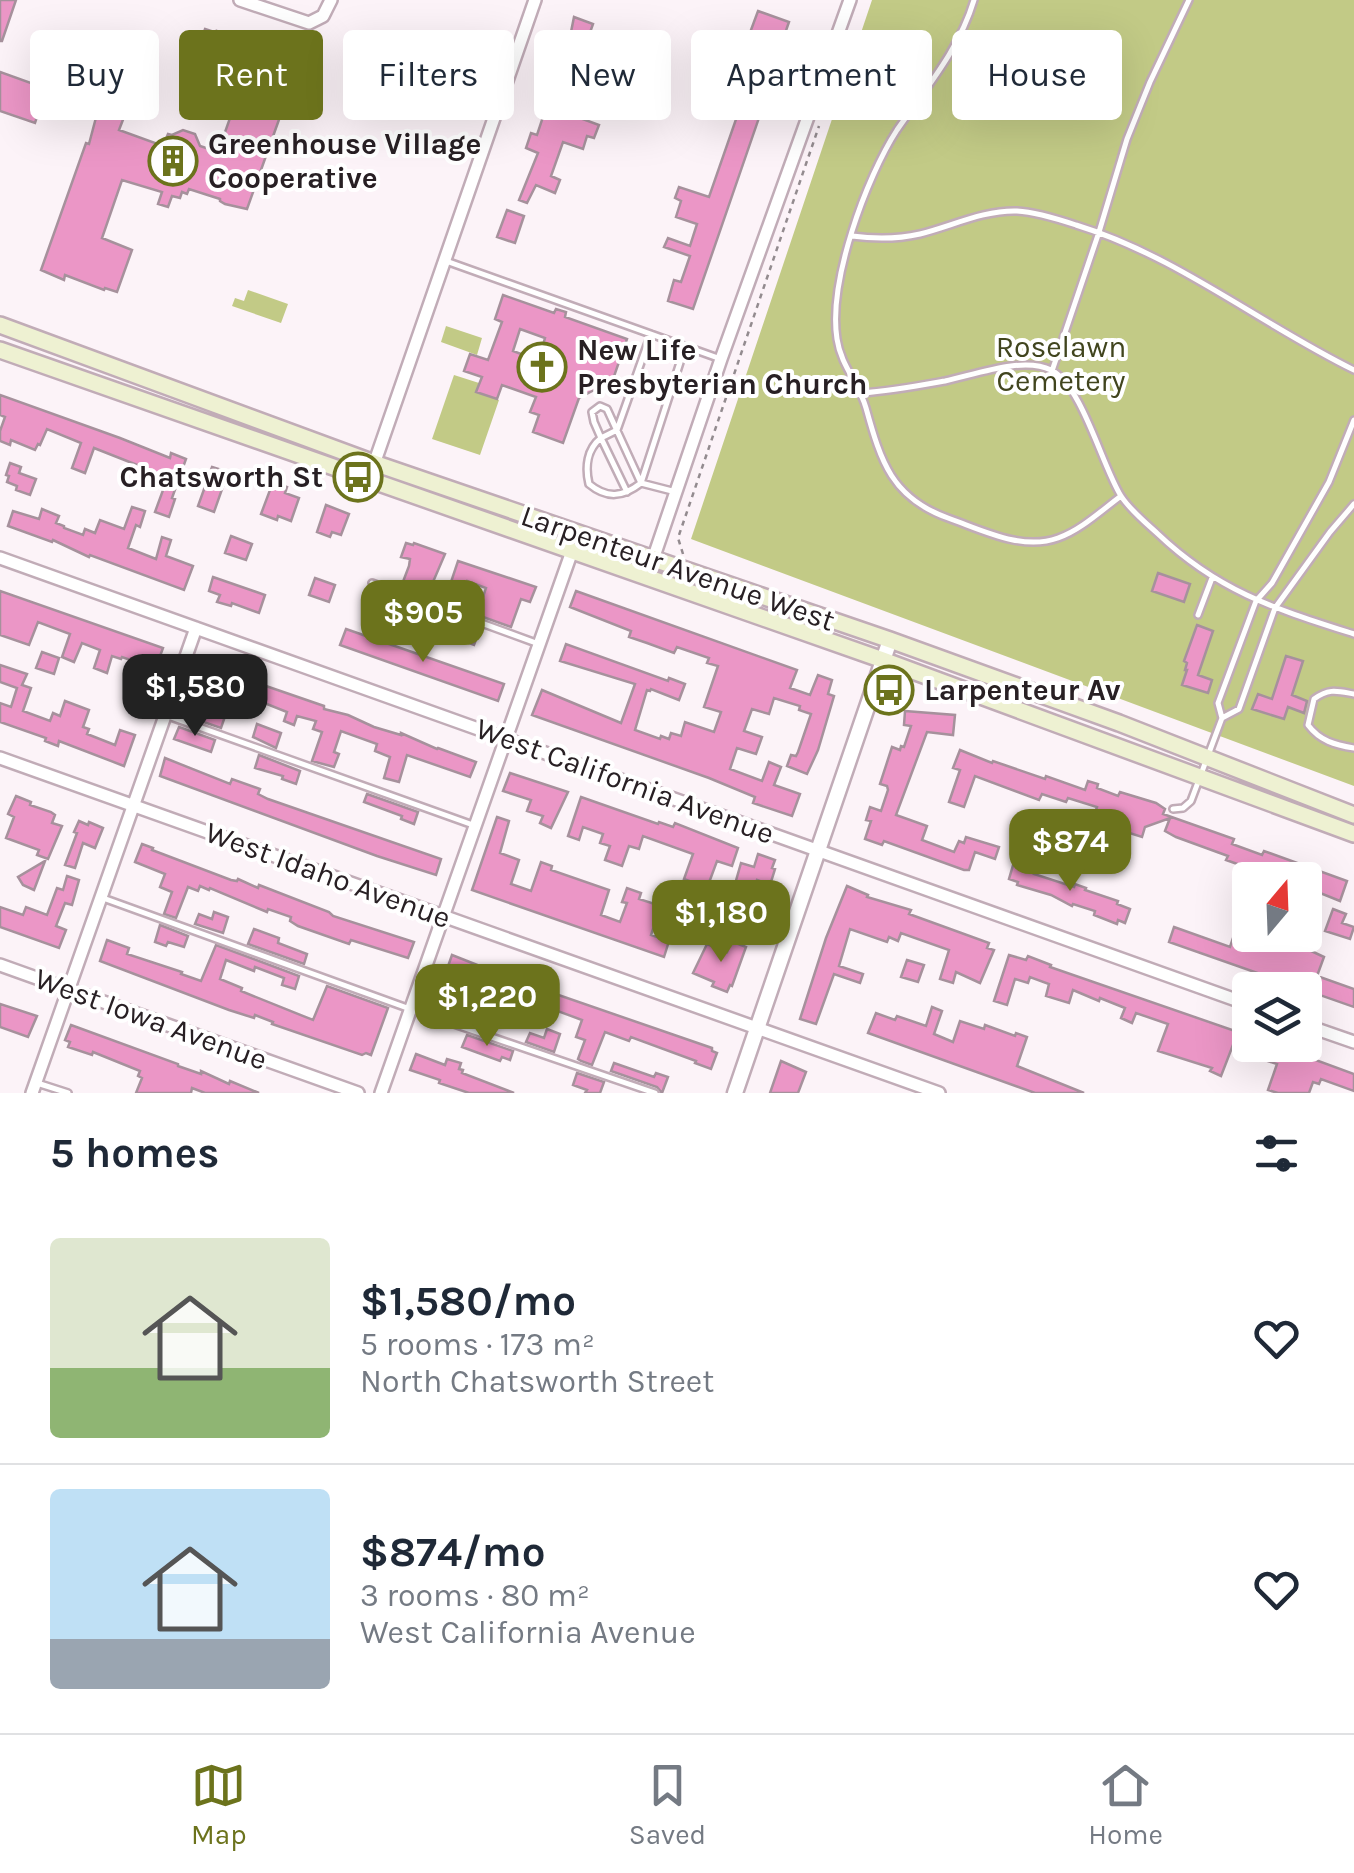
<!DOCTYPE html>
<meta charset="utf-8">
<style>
:root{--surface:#fff;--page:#f2f2f3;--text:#1f2937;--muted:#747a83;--line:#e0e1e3;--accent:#6c731c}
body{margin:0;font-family:Karla,sans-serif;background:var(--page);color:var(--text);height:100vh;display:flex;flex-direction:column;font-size:38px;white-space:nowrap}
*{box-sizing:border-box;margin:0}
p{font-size:32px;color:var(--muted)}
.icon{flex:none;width:55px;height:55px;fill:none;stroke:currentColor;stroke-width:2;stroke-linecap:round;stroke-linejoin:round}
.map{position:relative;height:1093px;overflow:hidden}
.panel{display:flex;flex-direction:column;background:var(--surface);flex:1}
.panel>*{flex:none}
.guide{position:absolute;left:30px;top:30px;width:1295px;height:90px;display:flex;gap:20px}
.needle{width:65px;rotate:19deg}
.fabs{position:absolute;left:1232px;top:862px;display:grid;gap:20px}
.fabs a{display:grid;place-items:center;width:90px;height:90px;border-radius:10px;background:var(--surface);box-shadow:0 10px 40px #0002;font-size:50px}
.price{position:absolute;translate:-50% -85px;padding:0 22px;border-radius:20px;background:var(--accent);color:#fff;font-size:32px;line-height:65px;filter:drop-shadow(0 2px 5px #0008)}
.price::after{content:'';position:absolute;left:50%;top:60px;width:30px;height:22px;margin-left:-15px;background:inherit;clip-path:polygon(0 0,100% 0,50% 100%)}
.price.on{background:#222;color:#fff}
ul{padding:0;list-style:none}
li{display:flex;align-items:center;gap:30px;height:250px;padding:0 50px}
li+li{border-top:2px solid var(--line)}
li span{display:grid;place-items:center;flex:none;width:280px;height:200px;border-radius:10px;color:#555}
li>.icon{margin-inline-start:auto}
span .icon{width:120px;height:120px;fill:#fffc;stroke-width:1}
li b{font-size:42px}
h2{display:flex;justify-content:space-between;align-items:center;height:120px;padding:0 50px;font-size:42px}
.tag{padding:0 35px;border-radius:10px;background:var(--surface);box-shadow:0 10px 40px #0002;font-size:35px;line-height:90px}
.tag.on{background:var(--accent);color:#fff}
.menu{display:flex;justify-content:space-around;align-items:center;height:140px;border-top:2px solid var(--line);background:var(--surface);font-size:28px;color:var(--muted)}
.menu a{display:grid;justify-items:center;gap:5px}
.menu .on{color:var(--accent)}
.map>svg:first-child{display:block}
</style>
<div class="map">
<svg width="1354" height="1093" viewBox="0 0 1354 1093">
<rect width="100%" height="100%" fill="#fcf3f8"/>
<path fill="#c2ca86" d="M872 0H1354V786L691 539Z
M248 290 288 304 281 323 232 306 235 298 244 301Z
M446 326 482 338 477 355 441 342Z
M454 375 479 383 476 392 499 400 480 455 432 439Z"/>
<path fill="#eb96c6" stroke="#a6919c" stroke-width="2.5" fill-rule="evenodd" d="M0 0H16L2 41H0Z
M758 11 789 22 768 82 771 83 693 309 668 301 674 280 681 282 690 256 664 247 668 238 690 246 697 224 676 217 681 201 675 198 679 187 709 197 741 105 713 95 719 81 743 89 748 75 752 76 767 35 751 30Z
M574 17 593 24 587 41 594 44 588 62 601 67 597 78 580 72 575 86 571 85 565 103 572 106 569 114 599 125 594 138 587 136 583 149 563 142 551 176 560 180 555 193 536 185 527 203 519 200 538 153 526 148 531 133 537 135 544 114 540 113 557 62 563 65 573 38 570 37Z
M205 29 217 33V31L298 60 294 71 296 72 247 209 225 204 220 201V199L189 189 187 194 182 192 180 198 172 196 168 207 158 204 162 192 122 180 102 238 132 250 117 292 105 288 104 290 65 275 64 280 41 270 86 143 89 144 98 110 124 117 119 130 163 146 168 134 172 135 183 130 195 134 200 146 218 152 240 90 201 78 202 76 190 72Z
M0 72 42 87 40 94 44 96 35 123 0 111Z
M507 210 524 216 515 243 497 237Z
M503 295 554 313 556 309 566 312 565 317 627 339 611 385 600 381 598 388 579 398 563 443 533 432 539 415 530 412 536 397 502 385 497 399 476 392 482 377 464 371 470 354 488 360 502 322 495 319ZM520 329 545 338 543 345 550 365 513 351Z
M0 395 120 438 170 458 171 453 186 459 172 498 175 499 169 517 155 512 166 482 158 479 160 474 94 448 85 473 72 468 81 443 47 429 40 445 38 444 35 450 11 440 10 445 0 441V431L5 417 0 415Z
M10 463 21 467 19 473 36 479 30 495 16 490 17 486 7 482 9 476 6 475Z
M212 467 225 471 224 473 227 475 214 512 198 506Z
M273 482 287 487 285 493 299 498 291 521 278 516 277 520 261 514Z
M326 505 349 514 341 535 332 532 330 537 317 532Z
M132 507 145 511 140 527 136 525 128 548 156 559 162 537 171 540 166 556 193 566 184 590 90 555 89 557 53 540 52 542 8 526 13 511 39 519 42 509 59 516 56 523 64 526V528L83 535 85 529 95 533 100 520 124 529Z
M231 536 252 544 246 560 225 553Z
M406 543 413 545 414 543 445 554 427 596 401 587 409 566 410 559 401 557Z
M458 561 536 587 530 602 521 599 511 627 444 603ZM467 581 486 588 479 609 458 602Z
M1158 573 1190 584 1184 602 1152 591Z
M213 577 265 595 259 613 232 603 231 606 217 602 220 595 209 591Z
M315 578 335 585 329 602 309 595Z
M0 591 163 648 149 686 135 681 142 664 122 657 121 659 112 656 107 673 94 668 100 650 82 643 74 662 62 657 70 634 38 622 29 645 0 635Z
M576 591 797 670 790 688 810 695 818 675 832 680 828 694 834 696 818 750 807 774 787 766 791 755 796 756 798 752 811 714 799 710 800 706 774 698 769 714 752 709 744 731 762 737 756 754 737 748 730 769 762 781 769 762 781 767 774 785 800 794 792 816 753 803 755 797 709 778 532 715 542 690 621 723 635 684 560 661 566 644 668 681 669 678 685 684 679 700 651 689 650 691 647 690 635 730 660 739 661 736 669 739 671 733 681 736 685 722 714 732 721 712 704 707 718 666 707 663 709 658 677 647 674 653 647 643 629 637 631 631 570 607Z
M385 598 396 602 397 599 422 608 414 628 405 624 406 620 380 610Z
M440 614 480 629 474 645 448 635V637L434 632Z
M1197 625 1213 631 1198 675 1212 680 1208 693 1182 685 1187 670H1185L1187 663 1184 661Z
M346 629 504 684 498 701 340 645Z
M42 652 59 658 54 674 36 668Z
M1286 656 1303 661 1292 695 1307 701 1304 713 1288 707 1284 719 1252 709 1258 694 1272 699Z
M199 663 324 706V709L348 715 374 727 401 735V733L437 749 438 748 476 762 470 777 407 755 399 782 384 778 390 757 375 751 377 744 341 731 334 752 339 754 334 767 312 761 322 732 313 729 316 721 297 716 294 725 284 721 287 712 242 694 241 696 233 693 221 728 183 715 197 680 193 678Z
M0 665 27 674 22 685 31 688 23 711 50 721 53 713 60 716 65 701 89 710 83 727 89 729 87 734 115 745 120 730 135 735 124 766 59 741 58 746 45 741 46 738 0 722V703L11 707 17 688 0 682Z
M905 711 955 715 953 735 927 732 896 815 927 826 922 840 954 852 959 841 964 843 966 837 999 847 995 859 975 852 969 870H964L884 841 882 845 865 839 871 821 866 820 870 807 881 811 888 790 887 786 880 784 892 747 900 750 901 746 904 747 911 726 904 725Z
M257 724 281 733 276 748 253 737Z
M179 727 215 740 211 752 174 739Z
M960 750 992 763 993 761 1045 779 1046 776 1085 790 1088 781 1098 784 1097 788 1118 796 1120 792 1156 803 1165 809 1163 814 1234 839 1232 844 1262 855 1264 851 1347 881 1340 901 1305 887V880H1282L1226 860 1228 856 1176 837 1165 831 1170 818 1145 827 1142 837 1114 828 1111 836 1100 832 1101 828 1091 824 1097 807 1068 798 1066 802 1042 794 1039 800 975 776 964 807 949 802 960 770 953 768Z
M259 755 300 771 296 784 282 779 283 776 255 768Z
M165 758 230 784 232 779 260 789 258 794 268 799 441 859 436 875 377 856 160 776Z
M510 773 568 792 551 828 540 823 543 816 527 811 531 800 503 791Z
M367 794 418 812 414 824 401 819 402 816 364 802Z
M16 796 31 802 30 805 51 812 55 815 52 823 62 826 48 859 37 855 39 850 6 838 14 817 8 814Z
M581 797 658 824 659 822 673 827 675 823 738 848 732 866 717 861 707 888 684 879 693 854 643 836 639 849 629 846 622 866 605 860 610 846 600 843 603 834 583 827 579 840 568 836Z
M497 817 509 821 500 853 519 860 511 884 531 891 541 862 552 866 551 870 609 890 601 915 620 922 627 903 622 902 627 888 641 893 639 899 661 906 651 935 669 941 664 957 472 890Z
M79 821 88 825 89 822 103 828 95 848 83 843 75 868 65 865 77 833 74 832Z
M142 844 153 848 152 850 231 880 237 881 238 879 258 888 259 885 329 912 333 916 414 942 408 958 351 940 349 944 298 926 290 921 291 917 268 909 267 912 210 888 209 890 200 886 198 891 188 887 176 918 164 914 172 892 160 887 165 874 135 862Z
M758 854 775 860 772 868 775 869 770 885 757 880 749 904 752 905 745 928 714 918 718 906 722 908 728 889 733 891 741 863 754 867Z
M45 861 34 890 23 885 18 877Z
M1014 862 1036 870 1034 874 1074 887 1075 884 1086 888 1085 890 1118 901 1117 904 1130 909 1125 923 1118 920 1117 924 1094 915 1095 911 1073 904 1072 906 1051 895 1017 885 1018 882 1009 879Z
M67 876 79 880 72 905 65 903 56 926 66 930 59 948 0 927V907L23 915 26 907 47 915 57 888 63 890Z
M847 886 868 895 867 897 911 910 909 914 989 943 987 948 994 950 980 983 956 972 953 983 940 979 949 950 901 933 898 941 889 937 887 942 850 929 839 966 863 974 860 983 834 974 816 1024 800 1019 826 938Z
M1333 909 1346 914 1342 923 1354 927 1350 939 1325 931Z
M214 912 228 917 223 933 195 924 199 914 212 919Z
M160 925 188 936 184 947 168 942 166 946 155 942Z
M1174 927 1230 947 1234 935H1287L1309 942 1307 949 1324 957 1317 976 1354 989V1007L1169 942Z
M254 929 279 938 278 943 307 954 304 964 248 944Z
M107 940 129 948 127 954 182 972 181 974 201 981 216 945 299 976 295 989 282 985 284 978 255 967 254 971 226 960 220 979 242 988 241 991 313 1020 327 986 388 1008 371 1055 366 1053 362 1055 272 1024 273 1022 255 1015 254 1018 229 1010 100 961Z
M731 941 746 947 732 986 730 985 727 992 712 986 714 982 693 973 707 944 727 952Z
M452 955 518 981 712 1048V1051L717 1053 711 1069 695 1063 696 1061 631 1037 629 1041 605 1032 592 1065 581 1061 578 1059 585 1040 576 1037 582 1020 547 1007 544 1015 531 1011 533 1005 446 972Z
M1009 955 1026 960 1028 956 1051 965 1050 967 1238 1032 1221 1076 1210 1071 1212 1068 1158 1051 1168 1024 1136 1013 1132 1023 1121 1018 1125 1008 1100 998 1099 1001 1073 990 1069 1003 1046 996 1049 984 1030 977 1028 983 1015 979 1007 1005 994 1001Z
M907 960 924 965 918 982 901 977Z
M0 1004 37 1016 28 1037 0 1027Z
M932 1007 942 1011 934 1034 953 1042 960 1021 984 1029 985 1025 1015 1036 1016 1033 1027 1037 1017 1066 1084 1093H1035L868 1033 876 1013 895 1020 897 1016 926 1026Z
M71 1025 178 1064V1066L201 1074V1071L229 1084 230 1081 259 1093H205L192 1088 191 1093H136L142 1078 138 1076 140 1071 93 1052 92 1055 68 1047 70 1042 65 1040Z
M547 1029 560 1034 554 1052 526 1042 530 1033 544 1038Z
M467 1035 513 1051 510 1060 502 1057 500 1061 462 1047Z
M1252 1045H1275L1354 1074V1091L1321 1079 1319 1084 1313 1082 1309 1093H1278L1268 1090 1277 1064 1249 1055Z
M416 1054 445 1065 447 1059 461 1063 459 1069 463 1070 462 1073 514 1093H469L439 1083 440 1080 410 1070Z
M781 1061 806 1072 798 1093H770Z
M614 1063 654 1077 656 1073 668 1077 662 1093 657 1087 611 1071Z
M577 1073 604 1082 600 1093H585L587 1090 573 1085Z"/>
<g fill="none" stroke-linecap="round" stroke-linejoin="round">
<g stroke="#c1acb7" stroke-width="10">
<path id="service" d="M974 0C959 50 926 88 897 130 866 178 828 282 837 339 841 366 859 383 866 408 881 462 892 498 948 518 982 530 1022 551 1058 538 1081 530 1102 510 1121 496
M852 236C874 239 898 239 920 234 952 226 984 210 1017 211 1036 212 1058 219 1076 225 1177 256 1260 324 1354 370
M446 261 718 358
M1052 371 1099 232 1127 139 1150 82 1189 0
M862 393C890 391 917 386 945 381 974 375 1023 356 1051 370 1082 385 1102 466 1121 496 1130 510 1146 523 1158 534 1219 592 1276 609 1354 634
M641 483 607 409 600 406 592 412 594 422 601 438C587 449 585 467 589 484 607 499 623 497 641 483L685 347
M641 483 676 492
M627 492 601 438 617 430 651 334
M372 583 536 643
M1198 615 1212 578
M1354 694C1337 691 1329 688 1314 699L1308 725C1320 741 1335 745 1354 748
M168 716 473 825
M1222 718 1239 709 1275 608 1330 532 1354 504
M1173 809 1183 808 1191 801 1222 718 1218 703 1256 601 1272 583 1329 482 1354 420
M103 898 410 1009 655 1093
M37 1083 68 1093"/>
</g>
<g stroke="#c1acb7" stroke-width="16">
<path id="minor" d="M240 0 309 23 323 16 331 0
M372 470 535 0
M0 558 1250 1005
M647 577 721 359 850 0
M0 758 939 1093
M0 965 358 1093
M1305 1025 1354 1042
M32 1093 196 628
M381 1093 572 551"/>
</g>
<g stroke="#c1acb7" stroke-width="19">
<path id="tertiary" d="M735 1093 890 640"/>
</g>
<g stroke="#c1acb7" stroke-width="20">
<path id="secondary" d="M0 325 374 463 890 640 1119 723 1354 815
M0 350 883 660 1354 834"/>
</g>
<path stroke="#938b8f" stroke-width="2.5" stroke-dasharray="5 5" stroke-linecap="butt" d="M683 554 678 538 819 126"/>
<use href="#service" stroke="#fff" stroke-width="5"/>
<use href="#minor" stroke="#fff" stroke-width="11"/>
<use href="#tertiary" stroke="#fff" stroke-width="14"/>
<use href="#secondary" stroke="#eef1d2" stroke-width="15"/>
</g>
<defs>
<g id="building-ring" transform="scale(2.5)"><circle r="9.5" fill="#fff" stroke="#6c731c" stroke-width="1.5"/><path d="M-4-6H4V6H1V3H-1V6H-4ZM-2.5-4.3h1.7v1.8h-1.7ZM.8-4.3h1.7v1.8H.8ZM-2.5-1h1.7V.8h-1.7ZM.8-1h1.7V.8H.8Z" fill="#6c731c"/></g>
<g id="church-ring" transform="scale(2.5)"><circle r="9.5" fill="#fff" stroke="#6c731c" stroke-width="1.5"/><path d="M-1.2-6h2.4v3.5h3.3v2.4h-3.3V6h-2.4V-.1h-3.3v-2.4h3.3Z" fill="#6c731c"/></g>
<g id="bus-ring" transform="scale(2.5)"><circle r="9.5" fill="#fff" stroke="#6c731c" stroke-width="1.5"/><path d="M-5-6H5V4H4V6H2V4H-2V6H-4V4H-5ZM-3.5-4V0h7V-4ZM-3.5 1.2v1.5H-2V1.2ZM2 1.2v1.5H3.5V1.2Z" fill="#6c731c"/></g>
</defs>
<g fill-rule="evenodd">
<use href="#building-ring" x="173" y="161"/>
<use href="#church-ring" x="542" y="367"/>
<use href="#bus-ring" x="358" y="477"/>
<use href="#bus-ring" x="889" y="690"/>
</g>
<g text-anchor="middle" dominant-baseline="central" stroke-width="8" stroke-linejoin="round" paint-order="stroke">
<g font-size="30" font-weight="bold" fill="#282024" stroke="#fff" text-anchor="start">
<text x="208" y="144">Greenhouse Village<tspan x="208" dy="34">Cooperative</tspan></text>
<text x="577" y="350">New Life<tspan x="577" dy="34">Presbyterian Church</tspan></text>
<text x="323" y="477" text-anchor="end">Chatsworth St</text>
<text x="924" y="690">Larpenteur Av</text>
</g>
<g font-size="30" fill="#41451e" stroke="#fff">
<text x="1061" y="347">Roselawn<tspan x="1061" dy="34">Cemetery</tspan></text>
</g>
<g font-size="30" fill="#282024" stroke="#fff">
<text transform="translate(678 568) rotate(19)">Larpenteur Avenue West</text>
<text transform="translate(625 781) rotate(20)">West California Avenue</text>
<text transform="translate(328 875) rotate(20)">West Idaho Avenue</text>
<text transform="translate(151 1019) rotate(20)">West Iowa Avenue</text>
</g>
</g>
</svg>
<div class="fabs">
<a><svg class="needle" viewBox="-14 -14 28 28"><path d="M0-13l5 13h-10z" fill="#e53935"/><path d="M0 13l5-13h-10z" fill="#747a83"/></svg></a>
<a><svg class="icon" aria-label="layers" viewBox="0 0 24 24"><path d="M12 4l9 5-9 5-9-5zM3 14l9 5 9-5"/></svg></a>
</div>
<b class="price" style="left:423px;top:665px">$905</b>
<b class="price on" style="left:195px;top:739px">$1,580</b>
<b class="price" style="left:1070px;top:894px">$874</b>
<b class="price" style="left:721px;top:965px">$1,180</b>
<b class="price" style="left:487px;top:1049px">$1,220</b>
<div class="guide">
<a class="tag">Buy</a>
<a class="tag on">Rent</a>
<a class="tag">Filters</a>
<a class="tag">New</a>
<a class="tag">Apartment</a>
<a class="tag">House</a>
</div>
</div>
<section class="panel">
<h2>5 homes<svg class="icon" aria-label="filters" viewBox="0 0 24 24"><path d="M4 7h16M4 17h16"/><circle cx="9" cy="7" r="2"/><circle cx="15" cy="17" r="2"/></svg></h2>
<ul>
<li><span style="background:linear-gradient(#dfe7d0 65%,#8fb573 0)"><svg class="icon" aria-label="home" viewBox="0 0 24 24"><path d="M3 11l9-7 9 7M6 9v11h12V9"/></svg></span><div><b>$1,580/mo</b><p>5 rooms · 173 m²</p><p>North Chatsworth Street</p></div><svg class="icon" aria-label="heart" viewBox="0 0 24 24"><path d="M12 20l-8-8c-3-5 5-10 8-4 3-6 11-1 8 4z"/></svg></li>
<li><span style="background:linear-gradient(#bfe0f5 75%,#9aa5b1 0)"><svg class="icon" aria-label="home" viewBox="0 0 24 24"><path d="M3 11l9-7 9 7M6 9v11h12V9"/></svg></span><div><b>$874/mo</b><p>3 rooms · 80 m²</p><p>West California Avenue</p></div><svg class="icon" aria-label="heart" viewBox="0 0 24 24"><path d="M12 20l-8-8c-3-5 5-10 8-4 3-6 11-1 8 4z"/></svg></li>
</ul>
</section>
<nav class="menu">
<a class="on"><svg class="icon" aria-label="map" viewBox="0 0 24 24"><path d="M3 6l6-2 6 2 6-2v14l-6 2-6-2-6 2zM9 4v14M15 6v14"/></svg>Map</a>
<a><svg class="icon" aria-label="saved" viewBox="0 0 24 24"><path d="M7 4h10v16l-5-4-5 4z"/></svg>Saved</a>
<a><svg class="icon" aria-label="home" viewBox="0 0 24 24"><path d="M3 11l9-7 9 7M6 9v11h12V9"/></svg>Home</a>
</nav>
